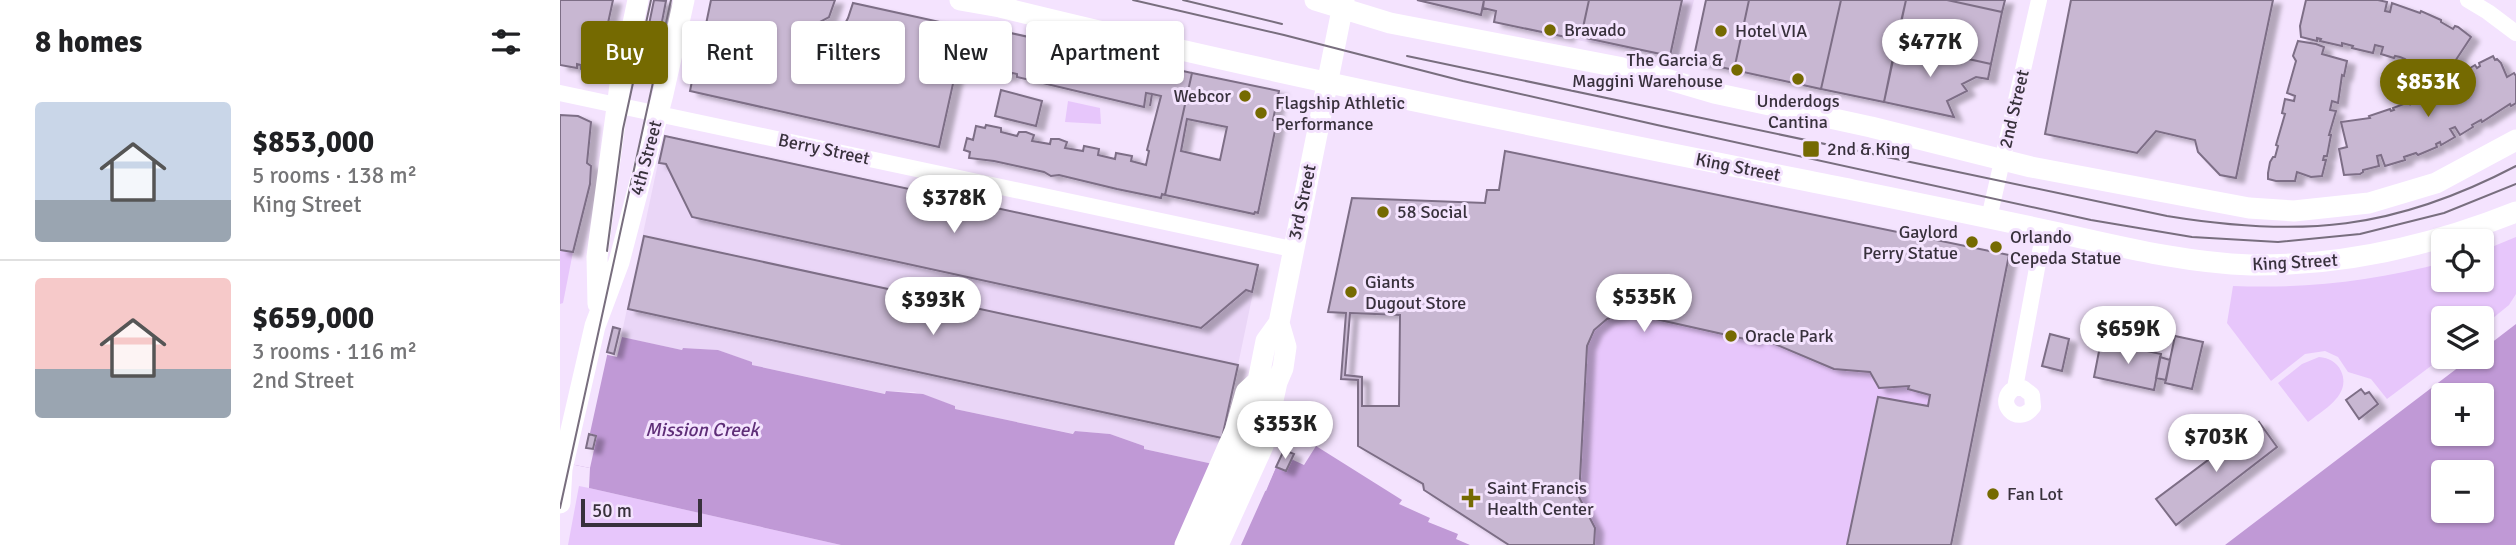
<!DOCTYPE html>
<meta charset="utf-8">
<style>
:root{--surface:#fff;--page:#f6f6f6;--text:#202124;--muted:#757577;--line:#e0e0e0;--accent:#756a01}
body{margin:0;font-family:Signika,sans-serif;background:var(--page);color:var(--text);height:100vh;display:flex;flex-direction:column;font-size:26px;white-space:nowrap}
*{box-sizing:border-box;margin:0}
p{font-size:23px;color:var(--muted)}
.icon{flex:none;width:38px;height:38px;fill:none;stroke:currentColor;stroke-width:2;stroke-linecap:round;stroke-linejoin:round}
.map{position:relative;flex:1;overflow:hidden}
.drawer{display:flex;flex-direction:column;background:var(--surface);width:560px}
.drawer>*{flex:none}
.hud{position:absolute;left:21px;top:21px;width:665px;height:63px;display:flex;gap:14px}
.controls{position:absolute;left:1871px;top:229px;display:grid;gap:14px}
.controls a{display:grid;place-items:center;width:63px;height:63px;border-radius:7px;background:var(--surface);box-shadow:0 2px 5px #0004;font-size:35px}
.scale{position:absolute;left:21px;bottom:18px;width:121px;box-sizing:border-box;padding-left:7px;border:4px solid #38313c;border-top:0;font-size:19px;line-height:24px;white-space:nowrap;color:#38313c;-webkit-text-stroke:5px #f4e3fe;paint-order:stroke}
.price{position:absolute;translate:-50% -60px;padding:0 16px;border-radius:24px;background:#fff;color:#222;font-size:23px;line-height:46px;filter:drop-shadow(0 2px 4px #0008)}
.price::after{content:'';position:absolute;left:50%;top:42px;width:21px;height:16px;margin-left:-10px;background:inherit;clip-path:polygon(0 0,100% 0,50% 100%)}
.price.current{background:var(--accent);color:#fff}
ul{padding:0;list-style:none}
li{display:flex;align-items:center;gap:21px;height:175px;padding:0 35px}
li+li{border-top:2px solid var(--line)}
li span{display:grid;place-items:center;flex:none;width:196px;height:140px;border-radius:7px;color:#555}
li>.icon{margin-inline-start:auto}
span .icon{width:84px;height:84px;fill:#fffc;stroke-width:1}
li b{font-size:30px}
h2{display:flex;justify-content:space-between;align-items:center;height:84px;padding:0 35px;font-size:30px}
.pill{padding:0 24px;border-radius:7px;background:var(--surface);box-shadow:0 2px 5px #0004;font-size:24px;line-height:63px}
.pill.current{background:var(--accent);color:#fff}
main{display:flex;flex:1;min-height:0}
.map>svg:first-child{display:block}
</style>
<main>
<section class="drawer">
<h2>8 homes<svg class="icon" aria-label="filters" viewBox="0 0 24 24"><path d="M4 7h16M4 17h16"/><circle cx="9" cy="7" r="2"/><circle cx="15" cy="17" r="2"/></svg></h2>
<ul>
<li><span style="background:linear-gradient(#c9d6e8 70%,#9aa5b1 0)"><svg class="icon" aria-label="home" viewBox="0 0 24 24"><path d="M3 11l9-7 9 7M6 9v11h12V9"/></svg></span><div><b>$853,000</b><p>5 rooms · 138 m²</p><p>King Street</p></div></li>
<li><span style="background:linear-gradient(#f6c9c9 65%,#9aa5b1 0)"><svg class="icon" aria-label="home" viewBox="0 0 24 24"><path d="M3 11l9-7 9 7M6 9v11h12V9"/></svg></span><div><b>$659,000</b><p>3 rooms · 116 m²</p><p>2nd Street</p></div></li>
</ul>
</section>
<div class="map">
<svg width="1956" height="545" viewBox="0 0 1956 545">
<defs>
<filter id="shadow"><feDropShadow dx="8" dy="4.5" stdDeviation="2" flood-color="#0004"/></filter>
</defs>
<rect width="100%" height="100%" fill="#f4e3fe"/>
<path fill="#ead6f7" d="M1025 0H1134L1118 58 1016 40Z
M104 135 699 264 663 437 653 464 584 449V446L550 434 515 431 514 434 395 409V406L354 392 327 391 326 394 191 365V362L158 350 123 348 122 350 61 337Z"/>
<path fill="#e7c6fb" d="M508 101 540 108 541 124 505 122Z
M945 151 1449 255 1427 374 1405 369 1352 545H977L968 188 940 184Z
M1956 237V294L1949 305 1922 327V318H1883V357L1827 399 1811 379 1788 372 1778 357 1765 351 1745 354 1711 381 1667 323 1673 286C1745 289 1813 281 1883 263V280H1922V251Z
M0 250 13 252 3 303 0 304Z
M1759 357C1769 358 1777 362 1781 371 1792 395 1763 410 1748 422L1718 383 1742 364Z
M19 486 29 488 281 545H8Z"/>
<path fill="#c099d6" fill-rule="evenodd" d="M1956 324V545H1665L1912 357H1922V350ZM1883 396H1922V434H1883ZM1922 472V511H1883V472Z
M62 337 122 350 123 348 158 350 192 362V365L325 394 326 391 363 394 395 406V409L513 434 515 431 550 434 584 446V449L653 464 652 467 706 491 716 467 731 459 744 465 756 446 842 500 839 504 870 518 868 522 898 534 896 539 910 545H281L29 488 30 468 0 462V344L57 357Z"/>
<path fill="#f4e3fe" d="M0 340 48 351 30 433 37 436 30 468 0 462Z
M733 456 726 471 716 467 681 545H616L663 468 705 486 714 464 724 466Z"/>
<path fill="#c8b7d2" stroke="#7d6e86" stroke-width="2" fill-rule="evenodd" filter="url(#shadow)" d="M0 0H53L43 46 39 45 37 53 41 55 37 72 21 69V65L17 64V68L0 65Z
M94 0 106 1 99 37 87 34Z
M151 0H275L269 17 260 22 255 50 273 46 288 18 293 3 398 26 397 32 404 34 379 147 130 91 137 56 155 61 162 32 145 29Z
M857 0H924L921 15Z
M924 0H1029L1022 32 1008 29 1006 37 934 22 936 11 923 8Z
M1029 0H1122L1110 56 1021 37Z
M1146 0H1189L1174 70 1133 61Z
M1189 0H1281L1261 89 1174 70Z
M1281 0H1346L1324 102 1261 89Z
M1346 0H1387L1442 12 1431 64 1336 43Z
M1387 0H1445L1442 12Z
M1511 0H1713L1676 178 1660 175 1638 152 1635 140 1596 131 1577 153 1485 134Z
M1746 0H1818L1827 2 1825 11 1830 12 1832 3 1860 13 1861 11 1881 20V22L1893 29 1895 26 1898 27 1911 37 1882 81 1868 73 1870 71 1865 68 1864 70 1844 62 1845 59 1840 57 1835 56 1834 58 1821 54 1823 47 1815 45 1813 53 1792 48 1793 46 1782 43V46L1760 41 1761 39 1757 38V41L1741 37 1740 26Z
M437 30 632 73 605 195 602 194 601 198 557 189 499 175 491 176 484 172 434 161 409 158 410 152 404 150 407 138 413 140 416 126 425 128 426 125 441 128V132L457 136 459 132H466L474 135 472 141 490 144 491 139H499L507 142 505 148 523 151 524 146 539 149 538 155 555 159 556 153 572 156 571 161 586 165 589 151 587 150 601 96 592 94 590 106 592 94 586 93 584 107 457 77V74L452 73 450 77 421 71 428 36 435 38Z
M1738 41 1756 44 1764 47 1762 54 1787 61 1784 76 1782 75 1778 103 1772 101 1770 110 1776 111 1769 135H1771L1767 156H1764L1763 160H1766L1762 176 1751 177 1737 172 1735 181H1716L1708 179V173L1710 162 1713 157H1715L1718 146 1716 145 1725 114 1722 113 1725 99 1734 101 1735 96 1727 93 1736 61 1733 56Z
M1336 43 1431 64 1428 79 1416 77 1402 84 1407 91 1387 101 1394 117 1324 102Z
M1933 56 1935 60 1937 59 1941 63 1947 77 1954 73 1956 76V103L1951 106 1950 104 1922 122 1921 120 1912 125 1913 127 1900 135 1895 127 1890 129 1895 137 1881 145 1880 142 1876 144 1877 147 1858 155 1856 153 1844 157 1845 160 1825 166 1821 155 1817 156 1819 166 1803 170V172L1800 174 1784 175 1779 149 1787 147 1781 122 1810 118 1809 116 1830 109 1831 111 1834 110 1833 108 1846 103 1849 104 1848 102 1868 93 1873 98 1879 95 1875 88 1898 78 1897 76 1915 65 1917 68 1920 66 1919 63Z
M632 73 719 91 713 120 717 121 698 213 695 212 694 214 605 195ZM627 119 667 127 660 160 621 151Z
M441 90 482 101 476 126 435 116Z
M0 115 18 116 31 122 27 163 31 166 30 184 13 252 0 250Z
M105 136 698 265 692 292 686 290 641 328 132 217 106 164 99 163Z
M945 151 1449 255 1391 545H1287L1318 397 1368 406 1370 395 1348 389 1349 386 1319 388 1310 372 1274 369 1196 336 1194 341 1082 316 1066 314 1047 319 1034 330 1027 346 1019 497 1035 528 1034 545H949L864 490 863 484 798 446V380L781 379 786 313 768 312 792 198 925 203 927 190H939ZM790 313 840 315 839 406H802V377L785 375Z
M84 236 678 365 662 438 68 309Z
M53 327 60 329 54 354 47 352Z
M1490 334 1509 339 1502 371 1482 366Z
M1615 336 1643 342 1632 389 1605 383Z
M1541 341 1601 354 1594 390 1534 377Z
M1600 357 1610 360 1606 380 1596 378Z
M1801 389 1805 394 1809 392 1818 404 1799 419 1786 400Z
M1699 422 1717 447 1616 525 1596 499Z
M29 434 36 436 33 449 26 448Z
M724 450 734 454 726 471 716 467Z"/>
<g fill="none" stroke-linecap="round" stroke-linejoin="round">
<path stroke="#fff" stroke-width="16" d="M1908 0 1928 12 1956 33
M0 93 732 249
M1429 218 1479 0
M1455 388H1463L1472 395 1473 407C1457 428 1433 401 1455 388L1484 230"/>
<path stroke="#fff" stroke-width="21" d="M400 0 440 7C723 77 1008 133 1293 190 1362 204 1431 218 1499 233 1562 247 1626 263 1691 265 1784 266 1871 246 1956 212
M755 0 830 23 1079 71 1154 93 1311 127 1471 167 1689 208 1734 211 1809 203 1876 183 1956 140
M38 304 37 257 60 85 78 0
M0 503 2 469 35 326 59 262 103 94 124 0
M625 545 675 431 686 392 698 381
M642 545 691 440 697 420 700 400 698 381 706 341 719 323 784 0
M658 545 703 446 717 382 723 368 726 347 719 323"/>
<path stroke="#786e7e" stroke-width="2" d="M573 0 724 35 903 81 1097 125 1531 220 1632 237 1718 242 1800 234 1884 213 1956 184
M623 0 722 24
M847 56 1607 216C1741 238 1834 230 1956 166
M47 251 63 129 91 0
M0 508 111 0"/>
</g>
<g fill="#756a01" stroke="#f4e3fe" stroke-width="2.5">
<circle cx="990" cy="30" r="7"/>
<circle cx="1161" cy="31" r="7"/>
<circle cx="1177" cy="70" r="7"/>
<circle cx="1238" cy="79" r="7"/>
<circle cx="685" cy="96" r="7"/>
<circle cx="701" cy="113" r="7"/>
<rect x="1242" y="140" width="18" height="18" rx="3.5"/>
<circle cx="823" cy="212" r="7"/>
<circle cx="1412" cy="242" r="7"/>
<circle cx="1436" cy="247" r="7"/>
<circle cx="791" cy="292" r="7"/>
<circle cx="1171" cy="336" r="7"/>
<circle cx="1433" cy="494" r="7"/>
<path d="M907.5 487.5h7v7h7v7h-7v7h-7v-7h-7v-7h7z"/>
</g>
<g text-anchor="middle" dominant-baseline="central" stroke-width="6" stroke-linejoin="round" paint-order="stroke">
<g font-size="18" fill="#38313c" stroke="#f4e3fe" text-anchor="start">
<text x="1004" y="30">Bravado</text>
<text x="1175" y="31">Hotel VIA</text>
<text x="1163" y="60" text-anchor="end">The Garcia &amp;<tspan x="1163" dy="21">Maggini Warehouse</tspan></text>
<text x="671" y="96" text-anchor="end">Webcor</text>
<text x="1238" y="101" text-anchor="middle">Underdogs<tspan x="1238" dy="21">Cantina</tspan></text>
<text x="715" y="103">Flagship Athletic<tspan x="715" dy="21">Performance</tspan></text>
<text x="1267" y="149">2nd &amp; King</text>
<text x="837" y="212">58 Social</text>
<text x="1398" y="232" text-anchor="end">Gaylord<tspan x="1398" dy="21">Perry Statue</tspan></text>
<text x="1450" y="237">Orlando<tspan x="1450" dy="21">Cepeda Statue</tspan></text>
<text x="805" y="282">Giants<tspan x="805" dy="21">Dugout Store</tspan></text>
<text x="1185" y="336">Oracle Park</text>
<text x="927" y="488">Saint Francis<tspan x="927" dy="21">Health Center</tspan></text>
<text x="1447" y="494">Fan Lot</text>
</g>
<g font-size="18" fill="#38313c" stroke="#f4e3fe">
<text transform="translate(1454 109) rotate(-77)">2nd Street</text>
<text transform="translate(264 149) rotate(12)">Berry Street</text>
<text transform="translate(86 158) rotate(-75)">4th Street</text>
<text transform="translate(1178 167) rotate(11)">King Street</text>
<text transform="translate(742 202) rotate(-78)">3rd Street</text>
<text transform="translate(1735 262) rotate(-3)">King Street</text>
</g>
<g font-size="19" font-style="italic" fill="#5f2e78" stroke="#f4e3fe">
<text x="142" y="430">Mission Creek</text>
</g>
</g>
</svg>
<div class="controls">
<a><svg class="icon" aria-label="locate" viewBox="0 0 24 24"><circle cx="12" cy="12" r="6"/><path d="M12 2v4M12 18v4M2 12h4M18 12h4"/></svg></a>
<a><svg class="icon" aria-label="layers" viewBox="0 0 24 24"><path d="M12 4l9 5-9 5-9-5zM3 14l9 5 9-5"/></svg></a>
<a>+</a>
<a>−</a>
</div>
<div class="scale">50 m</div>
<b class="price" style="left:1370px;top:79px">$477K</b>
<b class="price current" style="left:1868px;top:119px">$853K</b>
<b class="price" style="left:394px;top:235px">$378K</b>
<b class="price" style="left:1084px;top:334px">$535K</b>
<b class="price" style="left:373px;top:337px">$393K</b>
<b class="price" style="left:1568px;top:366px">$659K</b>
<b class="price" style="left:725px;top:461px">$353K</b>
<b class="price" style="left:1656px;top:474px">$703K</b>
<div class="hud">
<a class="pill current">Buy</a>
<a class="pill">Rent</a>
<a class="pill">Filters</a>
<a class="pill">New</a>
<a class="pill">Apartment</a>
</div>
</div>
</main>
